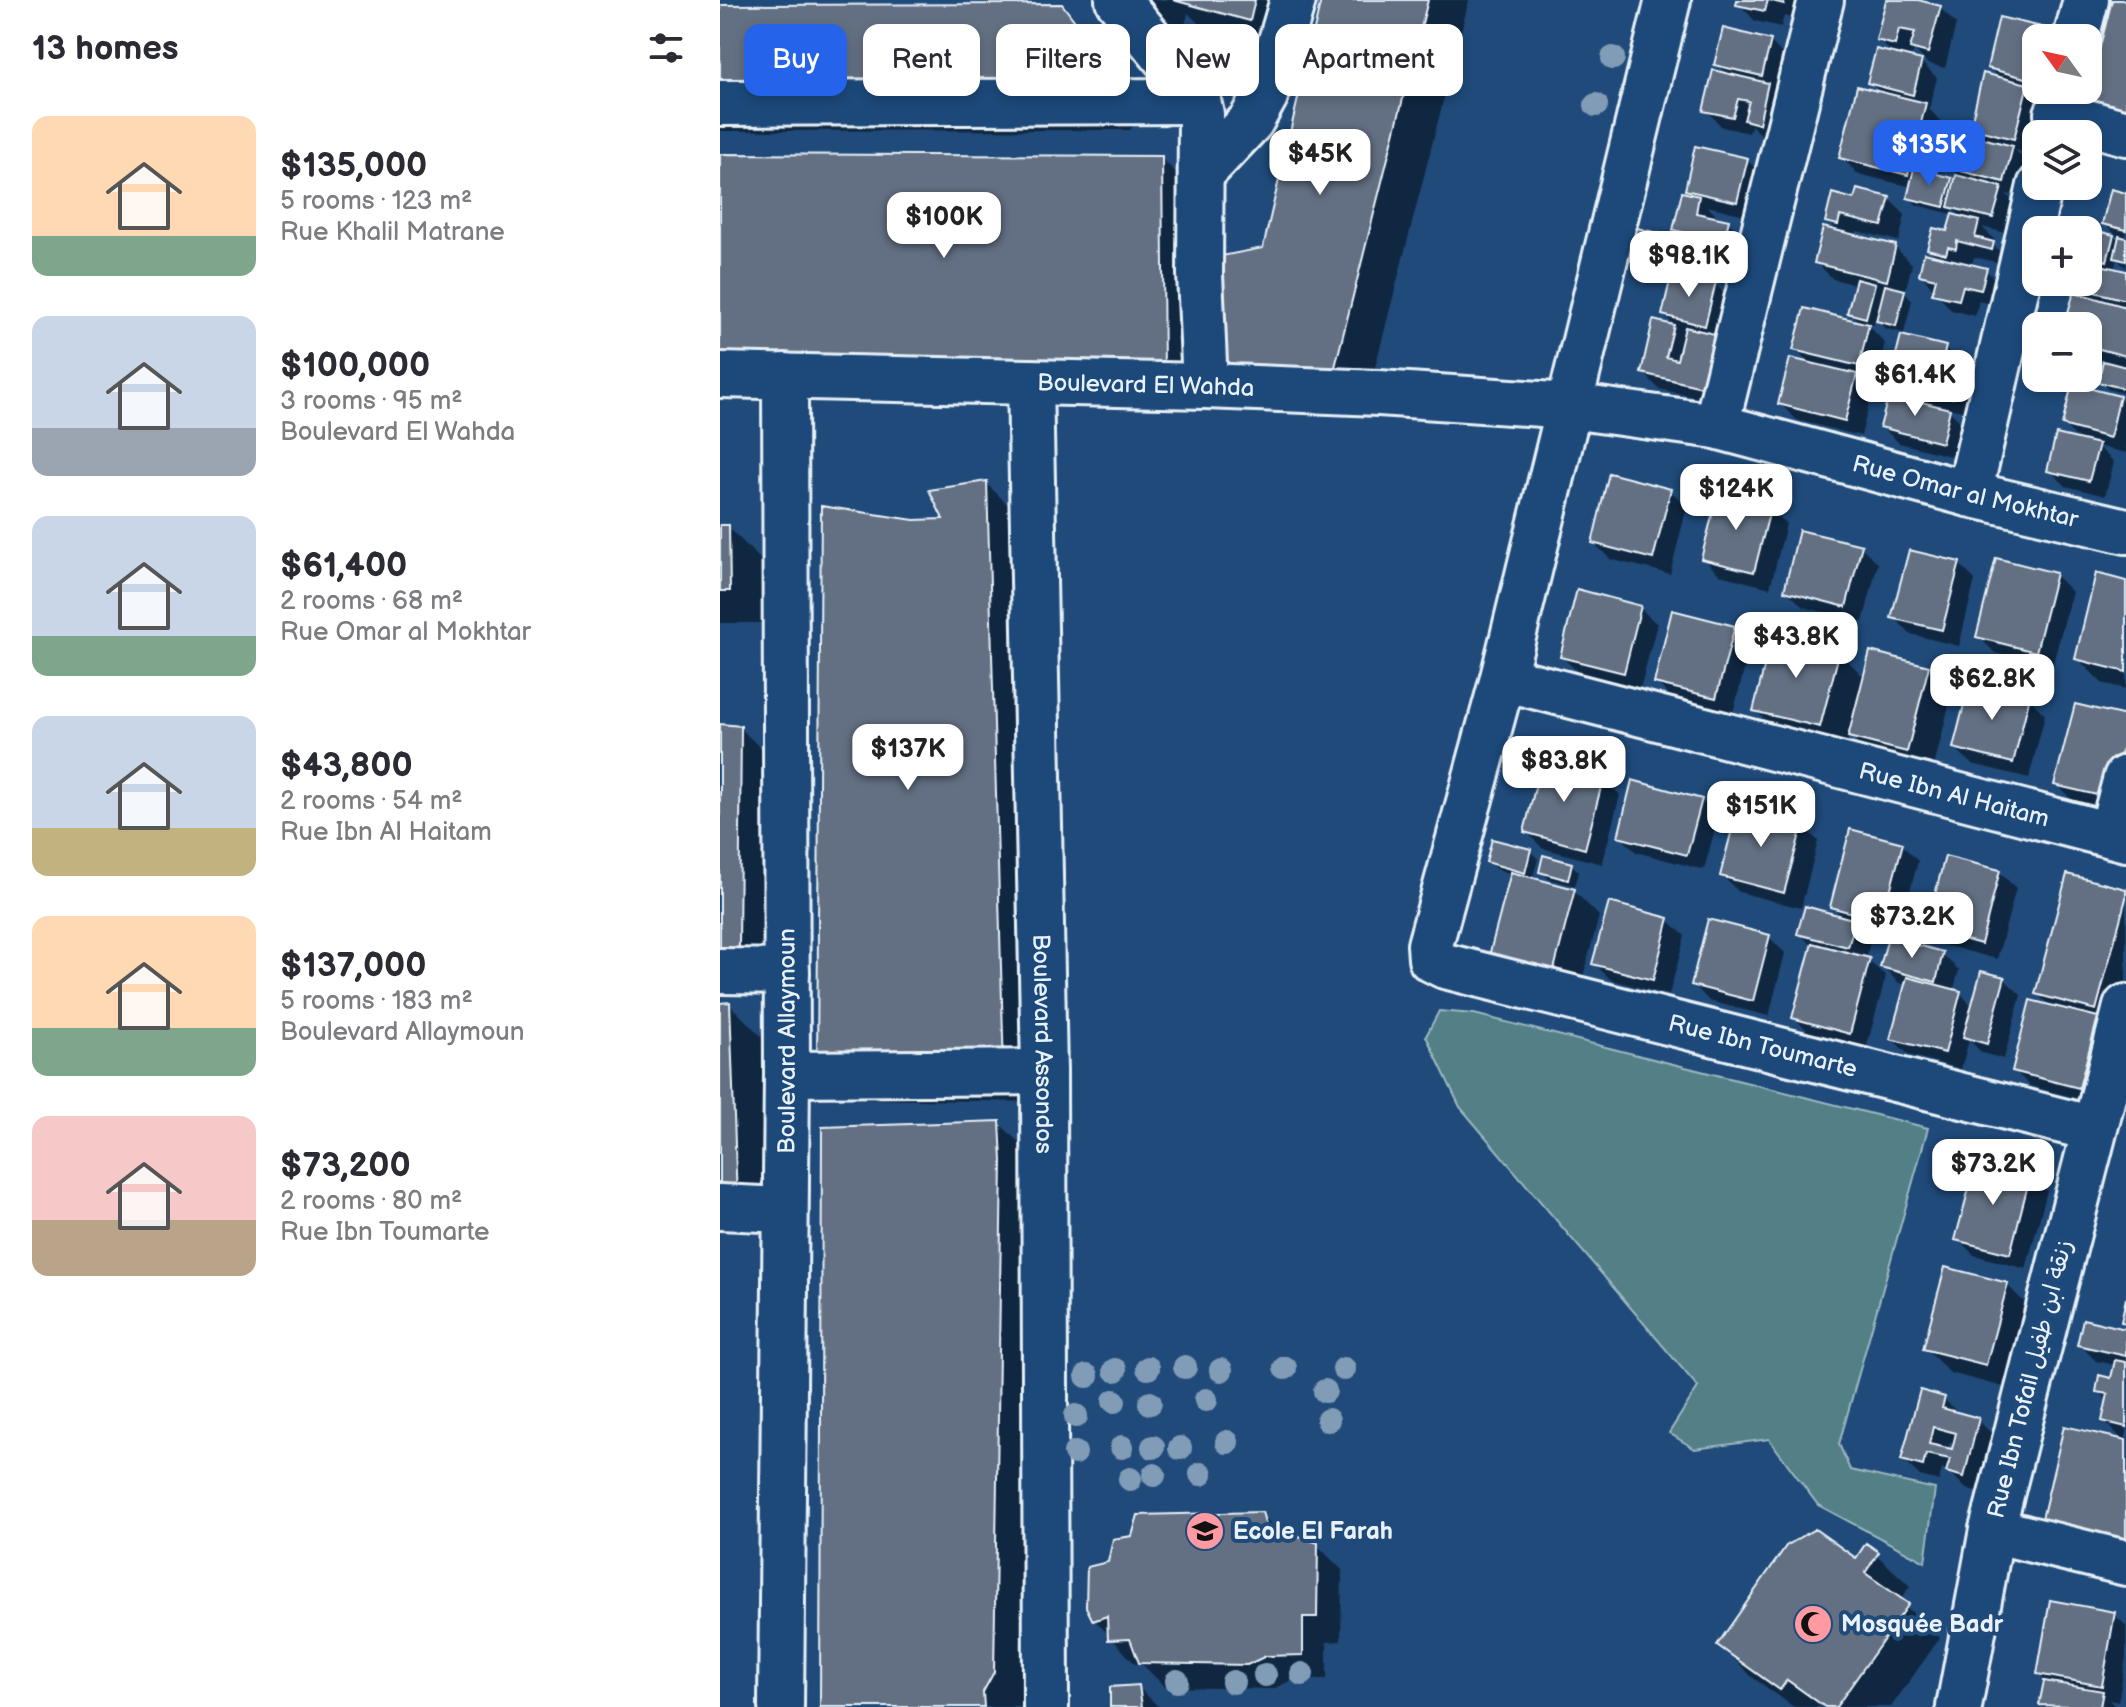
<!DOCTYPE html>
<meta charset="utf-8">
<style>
:root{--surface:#fff;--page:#f7f7f7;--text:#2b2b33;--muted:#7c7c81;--accent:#2563eb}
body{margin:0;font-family:"Balsamiq Sans","Playpen Sans Arabic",sans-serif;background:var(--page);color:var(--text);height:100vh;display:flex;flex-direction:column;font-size:30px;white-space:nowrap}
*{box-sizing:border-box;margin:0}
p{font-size:26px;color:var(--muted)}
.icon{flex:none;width:44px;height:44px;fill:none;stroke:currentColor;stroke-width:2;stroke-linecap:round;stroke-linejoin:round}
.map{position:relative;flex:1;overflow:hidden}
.sheet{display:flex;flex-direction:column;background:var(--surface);width:720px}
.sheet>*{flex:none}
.guide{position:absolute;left:24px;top:24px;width:760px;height:72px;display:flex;gap:16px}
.needle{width:52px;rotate:303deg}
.buttons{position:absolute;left:1302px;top:24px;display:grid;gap:16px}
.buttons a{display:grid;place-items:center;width:80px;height:80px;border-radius:16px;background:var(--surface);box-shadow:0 4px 12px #0003;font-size:40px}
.price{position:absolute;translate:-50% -68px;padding:0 18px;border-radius:16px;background:#fff;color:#222;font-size:26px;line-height:52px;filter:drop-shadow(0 2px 4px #0008)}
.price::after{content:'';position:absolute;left:50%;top:48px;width:24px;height:18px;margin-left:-12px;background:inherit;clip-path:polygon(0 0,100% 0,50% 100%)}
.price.active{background:var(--accent);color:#fff}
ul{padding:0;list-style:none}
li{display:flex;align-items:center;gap:24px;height:200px;padding:0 32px}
li span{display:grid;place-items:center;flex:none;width:224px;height:160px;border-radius:16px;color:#555}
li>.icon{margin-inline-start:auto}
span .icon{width:96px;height:96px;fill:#fffc;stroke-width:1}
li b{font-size:34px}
h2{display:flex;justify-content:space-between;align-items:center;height:96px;padding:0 32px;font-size:34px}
.tag{padding:0 28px;border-radius:16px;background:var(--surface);box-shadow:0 4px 12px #0003;font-size:28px;line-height:72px}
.tag.active{background:var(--accent);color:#fff}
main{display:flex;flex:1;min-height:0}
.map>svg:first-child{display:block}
</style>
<main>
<section class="sheet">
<h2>13 homes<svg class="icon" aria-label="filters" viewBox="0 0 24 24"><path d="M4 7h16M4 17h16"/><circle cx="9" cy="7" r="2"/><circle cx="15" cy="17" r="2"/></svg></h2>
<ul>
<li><span style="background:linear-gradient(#ffd9b3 75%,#7fa58c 0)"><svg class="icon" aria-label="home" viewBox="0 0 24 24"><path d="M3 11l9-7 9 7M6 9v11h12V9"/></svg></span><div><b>$135,000</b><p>5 rooms · 123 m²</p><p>Rue Khalil Matrane</p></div></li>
<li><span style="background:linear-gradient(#c9d6e8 70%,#9aa5b1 0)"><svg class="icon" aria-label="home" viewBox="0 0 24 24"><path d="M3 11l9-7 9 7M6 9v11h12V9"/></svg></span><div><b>$100,000</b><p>3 rooms · 95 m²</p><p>Boulevard El Wahda</p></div></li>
<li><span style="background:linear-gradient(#c9d6e8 75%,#7fa58c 0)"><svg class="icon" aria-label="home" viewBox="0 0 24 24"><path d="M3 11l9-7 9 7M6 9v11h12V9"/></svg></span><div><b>$61,400</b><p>2 rooms · 68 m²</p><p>Rue Omar al Mokhtar</p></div></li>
<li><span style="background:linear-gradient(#c9d6e8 70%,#c2b280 0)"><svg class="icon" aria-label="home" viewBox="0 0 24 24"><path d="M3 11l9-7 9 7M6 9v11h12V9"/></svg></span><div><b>$43,800</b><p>2 rooms · 54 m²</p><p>Rue Ibn Al Haitam</p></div></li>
<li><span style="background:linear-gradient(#ffd9b3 70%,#7fa58c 0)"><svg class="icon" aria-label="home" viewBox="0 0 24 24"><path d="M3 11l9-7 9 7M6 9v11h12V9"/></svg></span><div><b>$137,000</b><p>5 rooms · 183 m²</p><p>Boulevard Allaymoun</p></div></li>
<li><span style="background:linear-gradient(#f6c9c9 65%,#b9a48a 0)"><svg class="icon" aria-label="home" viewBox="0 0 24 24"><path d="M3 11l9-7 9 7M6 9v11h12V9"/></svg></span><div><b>$73,200</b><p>2 rooms · 80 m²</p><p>Rue Ibn Toumarte</p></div></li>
</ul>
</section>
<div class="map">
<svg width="1406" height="1707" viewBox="0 0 1406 1707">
<rect width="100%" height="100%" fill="#1f4a7a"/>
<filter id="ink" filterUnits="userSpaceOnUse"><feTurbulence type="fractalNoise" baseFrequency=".0125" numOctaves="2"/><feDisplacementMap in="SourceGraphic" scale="16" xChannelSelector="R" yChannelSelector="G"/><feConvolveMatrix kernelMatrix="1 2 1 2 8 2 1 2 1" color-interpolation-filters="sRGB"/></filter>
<g filter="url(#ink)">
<path fill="#527f87" stroke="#9db8c0" stroke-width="2" d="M719 1011 754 1014 1208 1128 1119 1444 1130 1470 1215 1489 1205 1562 1098 1505 1049 1439 975 1449 949 1433 978 1387 740 1107 706 1036Z"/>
<path fill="#0007" fill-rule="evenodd" d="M406 0H566L555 44 480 25 468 13 458 57Z
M603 0H749L646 403 533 413 501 380 545 250Z
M1020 0H1085L1080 20 1064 16 1061 27 1035 21 1019 4Z
M1168 0H1190L1220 8 1236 24 1225 68 1201 62 1217 78 1209 109 1222 122 1208 174 1231 180 1236 185 1239 175 1232 168 1266 141 1252 127 1281 80 1269 67 1325 30 1333 38H1316V90H1331L1330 95 1311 90 1323 102 1310 154 1295 150 1309 164 1300 197 1286 194 1297 205 1290 234 1262 227 1275 240 1273 245 1289 260 1288 265 1254 257 1251 267 1266 270 1282 287 1277 306 1259 301 1255 316 1231 310 1201 274 1220 259 1209 249 1243 219 1233 209 1232 214 1197 205 1189 197 1192 187 1138 174 1121 157 1162 94 1150 82 1174 55 1158 39ZM1194 49 1208 64 1191 59Z
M341 6 374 39 427 110 410 130 0 131V7Z
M1050 41 1066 58 1055 139 1043 136 1031 125 1029 133 1002 127 986 110 1008 75 996 64Z
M0 156 441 158 473 190 476 405Z
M1027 160 1044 176 1033 217 987 206 995 214 994 219 1008 222 1024 238 1020 257 970 246 983 258 978 280 995 284 1011 301 998 402 939 389 923 372 935 322 956 327 944 315 952 281 928 276 911 259 918 231 968 242 956 230 975 197 967 189Z
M1406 195V268L1397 259 1394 270 1406 273V394L1388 389 1378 379 1375 392 1399 397 1406 405V453L1377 446 1394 462 1385 496 1346 486 1329 470 1361 442 1344 425 1352 394 1326 388 1309 371 1316 348V378H1368V366L1381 379 1385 361 1368 357V326H1346L1373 300 1361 288 1363 282H1368V264L1381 267 1370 256 1376 233 1400 239 1384 223Z
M1169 199 1185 215 1179 241 1137 231 1135 237 1175 247 1192 264 1185 292 1192 300 1184 333 1166 329 1155 318 1154 325 1145 322 1165 343 1155 382 1137 377 1152 392 1141 436 1077 420 1060 404 1091 365 1075 349 1141 324 1129 313 1136 285 1113 279 1096 262 1119 233 1107 221 1136 202Z
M1225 348 1258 382 1250 413 1225 407 1246 427 1238 458 1179 443 1162 427 1192 402 1172 381Z
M266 483 298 515 316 1102 132 1099 99 1066 194 522 226 521Z
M950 490 967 507 950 574 890 559 874 543Z
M1050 508 1066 524 1050 588 1000 575 983 558Z
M0 527H8L41 560 42 623H0Z
M1141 547 1158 563 1143 622 1083 607 1066 590Z
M1239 564 1255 580 1239 646 1190 634 1174 617Z
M1335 575 1352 592 1332 667 1275 653 1258 636Z
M1406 583V689L1382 683 1357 658Z
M920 608 937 624 920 689 859 673 842 657Z
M1014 627 1031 644 1013 713 953 699 936 682Z
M1119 652 1145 678 1208 668 1232 693 1212 775 1155 761 1129 735 1125 751 1060 735 1035 710Z
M1309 698 1325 715 1309 778 1252 764 1235 748Z
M1406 718V814L1353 801 1336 784Z
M0 726 20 728 53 760 50 980 0 977Z
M883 778 900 795 882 864 822 848 806 831Z
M981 800 998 817 984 870 916 852 900 836Z
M1082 825 1098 841 1081 908 1019 892 1002 876Z
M1182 845 1198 861 1178 936 1139 925 1151 938 1146 959 1166 976 1146 1049 1091 1034 1074 1018 1093 947 1080 934 1124 919 1112 906Z
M810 851 818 859 812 880 854 891 879 916 858 996 796 980 793 874 776 869 768 861Z
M851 864 859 872 855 886 829 879 821 872Z
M1279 872 1296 888 1277 959 1224 945 1208 928Z
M1406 892V1014L1375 1103 1310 1086 1294 1070 1331 1007 1317 994Z
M948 920 965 936 949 995 891 980 874 963Z
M1049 937 1065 953 1049 1016 989 1001 973 984Z
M1222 954 1239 970 1233 992 1240 993 1253 1007 1284 979 1301 995 1284 1059 1262 1053 1249 1040 1241 1069 1189 1055 1172 1039 1187 985 1179 983 1162 966Z
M9 1004 42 1037 48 1233 0 1232V1005Z
M279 1123 312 1155 305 1707H102Z
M1310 1175 1327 1191 1306 1269 1254 1255 1238 1239Z
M1287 1285 1312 1310 1291 1389 1230 1373 1205 1348Z
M1406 1331V1557L1349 1543 1324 1518 1405 1442 1384 1421 1388 1401 1378 1391 1393 1380 1396 1365 1376 1361 1359 1344Z
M1224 1399 1241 1416 1258 1420 1274 1436 1260 1492 1245 1488 1229 1471 1222 1469 1219 1481 1200 1476 1183 1460ZM1230 1442 1235 1444 1233 1452 1228 1450Z
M541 1514 563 1536 597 1545 622 1570 621 1641 607 1642V1679L572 1680 553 1689 445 1687 422 1664H415L375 1620Z
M1147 1546 1190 1586 1180 1601 1220 1638 1171 1707H1074L1032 1677 1000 1644 1136 1561Z
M1394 1614 1406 1626V1658L1398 1702 1389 1700 1396 1707H1324L1321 1704 1326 1681 1319 1674Z
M418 1687 439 1707H392Z"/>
<path fill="#646f83" stroke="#e8f1f8" stroke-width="2" fill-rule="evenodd" d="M453 0H535L530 21Z
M601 0H708L614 371 499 381 491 258 543 248Z
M1017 0H1065L1064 4 1048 0 1045 11 1016 5Z
M1166 0H1198L1221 6 1208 53 1190 48 1195 32 1179 29 1175 45 1156 40Z
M1392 0H1406V117L1365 105Z
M342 4 396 76 378 98 0 99V5Z
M1279 17 1326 28 1324 38H1316V69L1313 80 1267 68Z
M1003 28 1051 40 1042 76 994 65Z
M1156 49 1202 60 1193 95 1147 83Z
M993 70 1048 83 1039 124 1024 120 1029 101 1018 99 1013 117 983 111Z
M1263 73 1308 84 1294 139 1250 128Z
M1137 86 1206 103 1188 175 1119 158Z
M1238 132 1293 146 1284 182 1229 168Z
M975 146 1028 158 1017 202 965 190Z
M0 154 442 156 444 374 0 355Z
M1194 168 1232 178 1224 207 1187 198Z
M1236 175 1282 187 1273 218 1228 207Z
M1137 189 1170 197 1162 226 1120 216 1118 225 1105 222 1112 193 1134 199Z
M1391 189 1406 193V230L1382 224Z
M962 192 979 196 976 213 1009 220 1004 241 953 230Z
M1232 214 1259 221 1255 237 1274 242 1272 250 1237 241 1236 249 1228 247 1226 254 1207 249 1213 228 1227 231Z
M1103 227 1176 245 1167 281 1094 263Z
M917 228 967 240 960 272 909 260Z
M1374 230 1394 235 1387 261 1368 256Z
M1399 236 1406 238V261L1394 258Z
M1204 253 1267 268 1261 290 1243 286 1239 300 1212 294 1216 279 1199 275Z
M1368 262 1406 271V300L1359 288 1361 282H1368Z
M952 272 996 282 985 326 942 315Z
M1136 279 1155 284 1146 318 1127 313Z
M1165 285 1185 290 1176 326 1156 321Z
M1354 292 1406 307V356L1368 346V326H1344Z
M1084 308 1149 324 1139 366 1073 350Z
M933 320 954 325 946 357 957 360 965 327 994 334 982 387 921 373Z
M1181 335 1226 346 1223 359 1242 363 1233 398 1169 382Z
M1313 346H1316V374L1307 372Z
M1070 358 1137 374 1125 421 1058 404Z
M1383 361 1406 367V389L1378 382Z
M1332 378H1358L1357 384Z
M1352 384 1400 396 1390 438 1342 425Z
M1169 394 1230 409 1222 443 1160 427Z
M1336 434 1379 444 1369 481 1327 471Z
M889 473 951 489 933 559 872 543Z
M267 481 284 1071 97 1067 101 506 194 520 223 519 209 490Z
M998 493 1051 506 1034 572 981 559Z
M0 525H9L10 591H0Z
M1079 530 1142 545 1126 607 1064 591Z
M1189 550 1240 562 1222 630 1171 618Z
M1276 558 1336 573 1316 652 1256 637Z
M1376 573 1406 581V672L1355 659Z
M857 589 921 606 904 673 840 657Z
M952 610 1015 626 996 698 934 683Z
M1053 633 1120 650 1100 727 1033 711Z
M1150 651 1209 666 1187 752 1128 737Z
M1250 681 1310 696 1293 763 1233 748Z
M1355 704 1406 716V734L1390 798 1334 785Z
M0 724 21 726 19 948 0 947Z
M822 760 884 776 865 849 804 832Z
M912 780 982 799 967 855 898 837Z
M1018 806 1083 823 1064 893 1000 876Z
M1130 829 1183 843 1162 921 1110 907Z
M772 839 811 849 805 873 766 862Z
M823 855 852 863 848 880 819 872Z
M1225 856 1280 870 1261 944 1206 929Z
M791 872 855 889 833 973 769 956Z
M1347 874 1406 889V898L1376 1010 1315 994Z
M889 902 949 918 933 980 872 964Z
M1085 906 1136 920 1128 947 1077 934Z
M988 919 1050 935 1033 1001 971 985Z
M1168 937 1223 952 1216 982 1160 967Z
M1092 943 1150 958 1130 1034 1072 1018Z
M1261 971 1285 977 1267 1044 1243 1037Z
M1187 977 1241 991 1225 1053 1170 1039Z
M1310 1000 1378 1017 1359 1088 1292 1071Z
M10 1002 17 1201H0V1003Z
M280 1121 282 1161 274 1672 263 1692 264 1707H100L102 1127Z
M1257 1159 1311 1173 1290 1254 1235 1240Z
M1225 1267 1288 1283 1266 1365 1203 1349Z
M1406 1298V1323L1401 1322Z
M1363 1319 1406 1329V1356L1357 1345Z
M1395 1360 1406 1362V1427L1382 1421 1388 1394 1376 1392 1379 1375 1391 1378Z
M1200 1390 1225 1397 1222 1408 1259 1418 1244 1477 1226 1472 1230 1459 1206 1454 1203 1466 1181 1460ZM1213 1427 1236 1433 1232 1449 1209 1444Z
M1344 1426 1406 1440V1539L1322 1519Z
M542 1512 548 1532 579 1536 598 1543 597 1617H583V1655L546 1656 527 1665 419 1663 410 1639 388 1640 387 1616 373 1621 366 1607 367 1567 388 1562 393 1539 412 1536 418 1515Z
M1095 1529 1136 1558 1146 1543 1159 1552 1145 1573 1189 1604 1116 1707H1105L1067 1680 1060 1690 997 1645 1066 1546Z
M1330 1600 1395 1612 1382 1686 1317 1674Z
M1324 1681 1383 1691 1380 1707 1319 1705Z
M419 1685 422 1707H390V1687Z"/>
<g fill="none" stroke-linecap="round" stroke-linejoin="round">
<g stroke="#e8f1f8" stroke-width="50">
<g id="minor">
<path d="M398 0 472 90 478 101 481 114 480 274 485 386"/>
<path id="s1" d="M948 0 783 678 710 945 711 959 725 966 1374 1129"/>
<path d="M1356 38 1366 0"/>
<path d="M0 103 478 101"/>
<path d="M1337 114 1406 133"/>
<path d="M482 173 531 121 545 96 573 0"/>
<path id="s2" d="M0 375 485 386 659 393 850 406 996 426 1249 494 1406 531"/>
<path id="s3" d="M310 382 324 1072 326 1707"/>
<path d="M996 426 1101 0"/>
<path d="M1249 494 1320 186"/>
<path id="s4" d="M783 678 1406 839"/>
<path d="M1391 834 1406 778"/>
<path d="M0 971 67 972"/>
<path d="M67 1074 324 1072"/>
<path d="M0 1207 64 1210"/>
<path d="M1272 1530 1406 1563"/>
<path id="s5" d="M61 1707 67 1074 65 376"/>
<path d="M1239 1707 1272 1530 1406 1007"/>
</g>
</g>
<use href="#minor" stroke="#1f4a7a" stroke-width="44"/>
</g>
<g fill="#819cb6">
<circle cx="893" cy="58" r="12"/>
<circle cx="876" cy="105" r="12"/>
<circle cx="465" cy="1367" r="12"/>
<circle cx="428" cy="1368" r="12"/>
<circle cx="565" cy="1368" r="12"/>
<circle cx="624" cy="1369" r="12"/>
<circle cx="395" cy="1370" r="12"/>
<circle cx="501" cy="1370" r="12"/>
<circle cx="367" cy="1376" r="12"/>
<circle cx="605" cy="1391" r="12"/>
<circle cx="486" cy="1400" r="12"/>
<circle cx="394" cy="1401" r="12"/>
<circle cx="430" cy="1403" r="12"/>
<circle cx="356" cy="1416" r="12"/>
<circle cx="608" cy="1420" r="12"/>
<circle cx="507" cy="1442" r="12"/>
<circle cx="402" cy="1447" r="12"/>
<circle cx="433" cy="1447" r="12"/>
<circle cx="460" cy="1448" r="12"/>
<circle cx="355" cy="1453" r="12"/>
<circle cx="481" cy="1474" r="12"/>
<circle cx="434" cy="1475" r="12"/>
<circle cx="410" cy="1479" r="12"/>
<circle cx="582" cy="1674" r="12"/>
<circle cx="545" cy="1675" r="12"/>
<circle cx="457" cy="1681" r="12"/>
<circle cx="513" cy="1682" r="12"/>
</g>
</g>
<defs>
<g id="school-disc" transform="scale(2)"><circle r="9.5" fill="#ff9aa2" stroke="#1f4a7a"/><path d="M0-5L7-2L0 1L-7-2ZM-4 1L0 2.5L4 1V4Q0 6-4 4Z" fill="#111"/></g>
<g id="mosque-disc" transform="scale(2)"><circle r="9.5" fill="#ff9aa2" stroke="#1f4a7a"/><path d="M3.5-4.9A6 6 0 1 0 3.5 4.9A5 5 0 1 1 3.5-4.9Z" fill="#111"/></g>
</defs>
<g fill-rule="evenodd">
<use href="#school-disc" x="485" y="1531"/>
<use href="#mosque-disc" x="1093" y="1624"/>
</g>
<g text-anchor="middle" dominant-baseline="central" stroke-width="8" stroke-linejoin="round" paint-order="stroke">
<g font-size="24" fill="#e8f1f8" stroke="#1f4a7a">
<text stroke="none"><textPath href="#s2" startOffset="426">Boulevard El Wahda</textPath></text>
<text stroke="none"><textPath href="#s2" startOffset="1256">Rue Omar al Mokhtar</textPath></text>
<text stroke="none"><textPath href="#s4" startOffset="466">Rue Ibn Al Haitam</textPath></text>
<text stroke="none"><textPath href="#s5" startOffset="666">Boulevard Allaymoun</textPath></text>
<text stroke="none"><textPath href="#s3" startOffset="662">Boulevard Assondos</textPath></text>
<text stroke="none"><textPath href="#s1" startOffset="1332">Rue Ibn Toumarte</textPath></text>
<text transform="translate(1310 1379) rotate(-76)">Rue Ibn Tofail زنقة ابن طفيل</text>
</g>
<g font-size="24" font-weight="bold" fill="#e8f1f8" stroke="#1f4a7a" text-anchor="start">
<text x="513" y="1531">Ecole El Farah</text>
<text x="1121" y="1624">Mosquée Badr</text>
</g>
</g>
</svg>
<div class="buttons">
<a><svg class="needle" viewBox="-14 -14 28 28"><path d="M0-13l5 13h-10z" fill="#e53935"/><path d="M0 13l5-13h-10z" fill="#7c7c81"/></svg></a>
<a><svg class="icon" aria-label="layers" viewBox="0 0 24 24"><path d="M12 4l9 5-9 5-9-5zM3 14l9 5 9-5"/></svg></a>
<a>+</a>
<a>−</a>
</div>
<b class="price active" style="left:1209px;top:188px">$135K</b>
<b class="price" style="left:600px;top:197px">$45K</b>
<b class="price" style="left:224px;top:260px">$100K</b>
<b class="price" style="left:969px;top:299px">$98.1K</b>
<b class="price" style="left:1195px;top:418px">$61.4K</b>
<b class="price" style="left:1016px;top:532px">$124K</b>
<b class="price" style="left:1076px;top:680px">$43.8K</b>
<b class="price" style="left:1272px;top:722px">$62.8K</b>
<b class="price" style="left:188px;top:792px">$137K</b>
<b class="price" style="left:844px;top:804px">$83.8K</b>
<b class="price" style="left:1041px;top:849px">$151K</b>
<b class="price" style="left:1192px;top:960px">$73.2K</b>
<b class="price" style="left:1273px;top:1207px">$73.2K</b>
<div class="guide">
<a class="tag active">Buy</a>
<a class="tag">Rent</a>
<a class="tag">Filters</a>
<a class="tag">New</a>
<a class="tag">Apartment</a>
</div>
</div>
</main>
